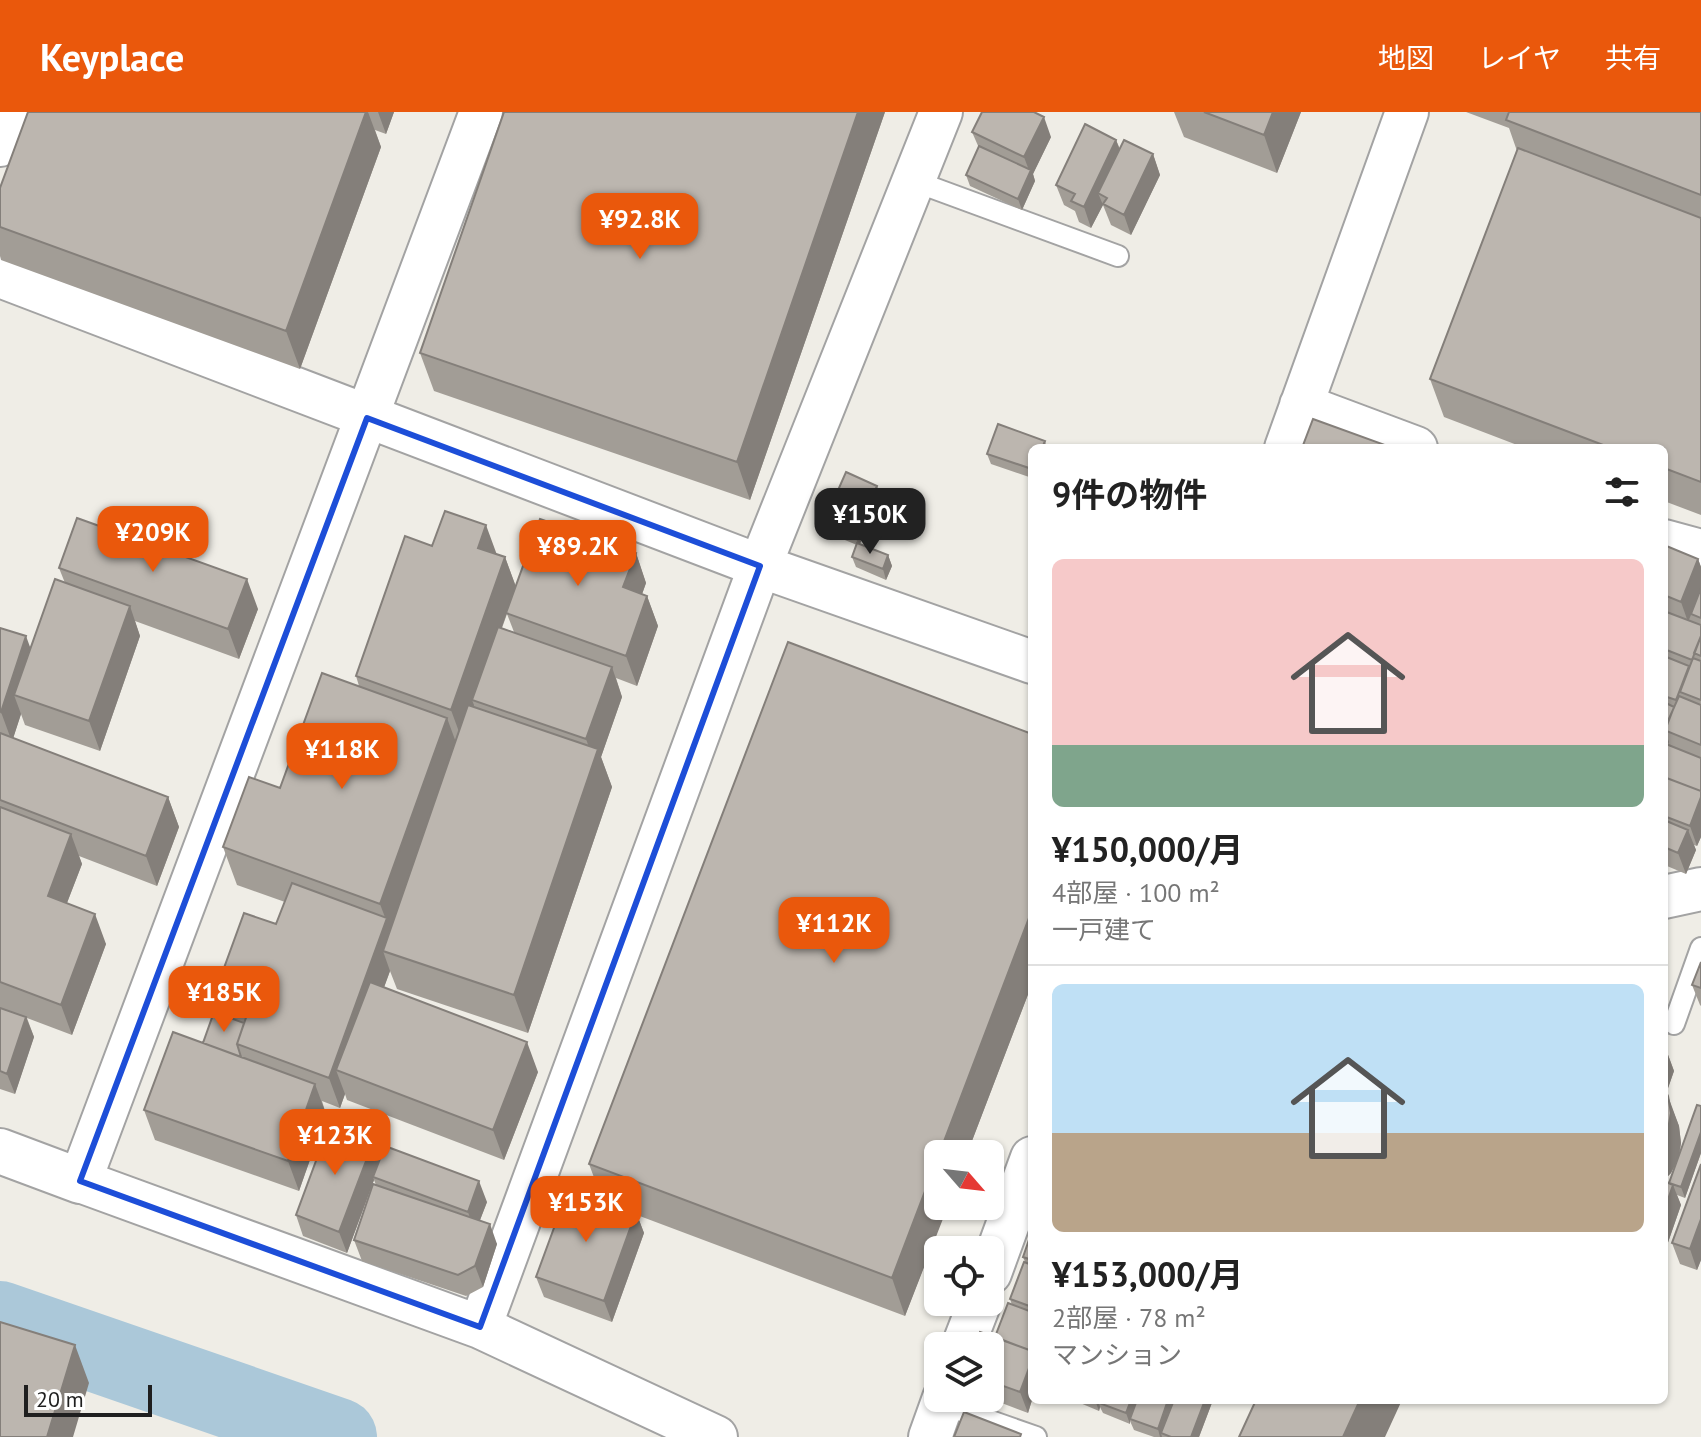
<!DOCTYPE html>
<html lang="ja">
<meta charset="utf-8">
<style>
:root{--surface:#fff;--page:#f2f2f2;--text:#222;--muted:#767676;--line:#e0e0e0;--accent:#ea580c}
body{margin:0;font-family:"PT Sans","Noto Sans JP",sans-serif;background:var(--page);color:var(--text);height:100vh;display:flex;flex-direction:column;font-size:30px;white-space:nowrap}
*{box-sizing:border-box;margin:0}
p{font-size:26px;color:var(--muted)}
.icon{flex:none;width:44px;height:44px;fill:none;stroke:currentColor;stroke-width:2;stroke-linecap:round;stroke-linejoin:round}
.map{position:relative;flex:1;overflow:hidden}
.sheet{position:absolute;left:1028px;top:332px;width:640px;height:960px;display:flex;flex-direction:column;background:var(--surface);border-radius:12px;box-shadow:0 2px 6px #0004}
.sheet>*{flex:none}
.needle{width:52px;rotate:118deg}
.fabs{position:absolute;left:924px;top:1028px;display:grid;gap:16px}
.fabs a{display:grid;place-items:center;width:80px;height:80px;border-radius:12px;background:var(--surface);box-shadow:0 2px 6px #0004;font-size:40px}
.scale{position:absolute;left:24px;bottom:20px;width:128px;box-sizing:border-box;padding-left:8px;border:4px solid #1f1f1f;border-top:0;font-size:22px;line-height:28px;white-space:nowrap;color:#1f1f1f;-webkit-text-stroke:6px #fff;paint-order:stroke}
.price{position:absolute;translate:-50% -68px;padding:0 18px;border-radius:16px;background:var(--accent);color:#fff;font-size:26px;line-height:52px;filter:drop-shadow(0 2px 4px #0008)}
.price::after{content:'';position:absolute;left:50%;top:48px;width:24px;height:18px;margin-left:-12px;background:inherit;clip-path:polygon(0 0,100% 0,50% 100%)}
.price.active{background:#222;color:#fff}
ul{padding:0;list-style:none}
li{display:grid;align-content:center;gap:16px;height:424px;padding:0 24px}
li+li{border-top:2px solid var(--line)}
li span{display:grid;place-items:center;height:248px;border-radius:12px;color:#555}
li>.icon{margin-inline-start:auto}
span .icon{width:144px;height:144px;fill:#fffc;stroke-width:1}
li b{font-size:34px}
h2{display:flex;justify-content:space-between;align-items:center;height:96px;padding:0 24px;font-size:34px}
header{display:flex;align-items:center;gap:48px;box-sizing:border-box;height:112px;padding:0 40px;background:var(--accent);color:#fff}
header strong{font-size:38px}
nav{display:flex;gap:44px;margin-inline-start:auto;font-size:28px}
.map>svg:first-child{display:block}
</style>
<header>
<strong>Keyplace</strong>
<nav><a>地図</a><a>レイヤ</a><a>共有</a></nav>
</header>
<div class="map">
<svg width="1701" height="1325" viewBox="0 0 1701 1325">
<rect width="100%" height="100%" fill="#efede6"/>
<g fill="none" stroke-linecap="round" stroke-linejoin="round">
<path stroke="#abc8d9" stroke-width="78" d="M0 1208 338 1325"/>
<g stroke="#a3a3a3" stroke-width="24">
<path id="service" d="M914 69 1118 144
M1674 912 1701 836
M942 1292 1036 1325"/>
</g>
<g stroke="#a3a3a3" stroke-width="46">
<path id="minor" d="M481 0 80 1069 480 1215 716 1325
M0 164 760 454 1032 550
M1301 293 1416 336
M1286 336 1407 0
M1664 429 1701 439
M1664 785 1701 777
M990 1161 1032 1046
M480 1215 760 454 941 0
M963 1234 980 1190
M930 1325 944 1286"/>
</g>
<g stroke="#a3a3a3" stroke-width="48">
<path id="tertiary" d="M0 32 12 0
M0 1039 80 1069"/>
</g>
<use href="#service" stroke="#fff" stroke-width="20"/>
<use href="#minor" stroke="#fff" stroke-width="42"/>
<use href="#tertiary" stroke="#fff" stroke-width="44"/>
</g>
<path fill="#a29d96" fill-rule="evenodd" d="M28 0H394L386 22 375 18 381 35 300 257 1 148 0 144V76Z
M885 0 750 388 434 279 420 241Z
M1174 0H1301L1277 61 1184 25Z
M1466 0H1701V403L1664 389V336H1525L1444 305 1430 267 1517 39 1509 16Z
M972 20 1051 25 1033 62 1035 69 1022 98 970 74 966 63 979 36Z
M1116 28 1120 37 1153 42 1160 63 1131 123 1111 113 1103 93 1091 116 1079 110 1075 99 1064 93 1056 73Z
M1045 329 1047 336H1032V366L991 352 987 342Z
M880 384 860 432 888 443 892 454 886 468 856 455 852 445 857 433 828 421 824 410Z
M1664 433 1698 447 1701 455V725L1697 734 1694 733 1696 738 1686 762 1667 754 1664 760Z
M432 434 497 442 505 445 516 475 636 441 646 471 642 482 647 484 658 514 637 574 616 566 622 585 601 645 612 675 528 921 397 877 390 859 384 875 538 960 504 1048 347 988 345 982 340 996 322 989 326 1002 299 1079 155 1028 144 998 226 905 216 878 276 812 285 790 237 773 223 735 280 676 359 574 356 564ZM507 502 514 520 502 516Z
M59 456 258 497 239 547 135 509 140 524 100 639 25 613 21 602 13 626 168 685 179 715 157 774 79 744 82 752 67 791 106 832 72 923 27 906 34 925 15 982 0 977V516L30 536 65 471Z
M1032 622V872L905 1204 637 1103 644 1121 612 1210 544 1185 536 1165 602 1087 589 1052Z
M1701 850V894L1700 893 1692 873Z
M1664 932 1674 959 1666 981 1679 1014 1681 1031 1680 1040 1701 994V1041L1685 1086 1677 1083 1681 1093 1664 1142V1069L1669 1071 1674 1055 1671 1061 1664 1068Z
M374 1028 380 1045 487 1090 480 1108 497 1132 483 1175 466 1184 362 1149 354 1128 376 1073 374 1068 347 1141 303 1124 296 1103Z
M1701 1052V1148L1697 1158 1680 1152 1672 1131Z
M1032 1119V1288L1028 1301 999 1290 995 1278 990 1276V1234L1012 1193 1010 1187 1025 1150 1023 1145Z
M1073 1288H1213L1199 1325H1154L1134 1318 1130 1309V1312L1103 1301 1100 1295 1099 1299Z"/>
<path fill="#847f7a" d="M366 0H368L381 35 300 257 286 219Z
M378 0H394L386 22Z
M858 0H885L750 388 737 350Z
M1273 0H1301L1277 61 1264 23Z
M1044 5 1051 25 1033 62 1035 69 1022 98 1018 87 1030 61 1024 45Z
M1116 28 1124 49 1098 81 1103 93 1091 116 1084 95Z
M1153 42 1160 63 1131 123 1124 103Z
M877 374 880 384 859 434 855 424Z
M486 413 497 443 478 436Z
M636 441 646 471 634 505 623 475Z
M888 443 892 454 886 468 883 457Z
M505 445 516 475 476 589 472 588 474 593 462 628 451 598Z
M1698 447 1701 455V479L1688 510 1681 490Z
M247 467 258 497 239 547 228 517Z
M647 484 658 514 637 574 626 544Z
M130 494 140 524 100 639 89 609Z
M26 524 37 554 14 583 21 602 12 630 1 600Z
M612 555 622 585 601 645 612 675 528 921 514 883 594 649 586 627Z
M447 606 461 644 383 839 390 859 352 964 336 958 345 982 340 996 329 966 386 808 380 792Z
M1665 619 1669 630 1664 641V621Z
M168 685 179 715 157 774 146 744Z
M1701 685V725L1697 734 1690 714Z
M1688 718 1696 738 1686 762 1678 741Z
M71 722 82 752 58 814 48 784Z
M1032 798V872L967 1042H939Z
M95 802 106 832 72 923 61 893Z
M26 905 34 925 15 982 7 962Z
M527 930 538 960 504 1048 493 1018Z
M1664 932 1674 959 1664 988Z
M315 972 326 1002 299 1079 288 1049Z
M1668 984 1679 1014 1681 1031 1678 1047 1671 1061 1664 1068V1024Z
M1701 1020V1041L1685 1086 1681 1075Z
M374 1028 382 1048 373 1065 374 1068 347 1141 339 1120Z
M938 1045V1094H948L905 1204 892 1166Z
M479 1069 487 1090 475 1121 468 1100Z
M1673 1073 1681 1093 1664 1142V1099Z
M636 1100 644 1121 612 1210 604 1189Z
M1701 1107V1148L1697 1158 1690 1137Z
M490 1112 497 1132 483 1175 475 1154Z
M75 1233 89 1271 73 1325H47Z
M1032 1248V1288L1028 1301 1020 1280Z
M1095 1288H1103L1099 1291 1100 1295 1099 1299Z
M1131 1288H1139L1130 1307V1312L1126 1301Z
M1168 1288H1176L1161 1321 1162 1325H1160L1158 1317Z
M1205 1288H1213L1199 1325H1191Z
M1360 1288H1402L1385 1325H1343Z"/>
<path fill="#bcb6af" stroke="#847f7a" stroke-width="2" d="M28 0H366L286 219 0 115V76Z
M504 0H858L737 350 420 241Z
M982 0H1034L1044 5 1024 45 972 20Z
M1204 0H1273L1264 23Z
M1509 0H1701V83L1506 8Z
M1085 12 1116 28 1084 95 1071 89 1075 82 1056 73Z
M1124 28 1153 42 1124 103 1103 92 1107 86 1098 81Z
M979 34 1031 58 1018 87 966 63Z
M1518 36 1701 106V370L1664 356V336H1611L1430 267Z
M1313 307 1385 333 1384 336H1302Z
M998 312 1045 329 1042 336H1032V357L987 342Z
M846 360 877 374 855 424 824 410Z
M445 399 486 413 478 436 505 445 451 598 356 564 405 424 432 434Z
M77 406 247 467 228 517 59 456Z
M540 407 636 441 623 475 647 484 626 544 506 501Z
M857 431 888 443 883 457 852 445Z
M1664 433 1698 447 1681 490 1664 483Z
M55 467 130 494 89 609 14 583Z
M1701 476V506L1691 502Z
M1664 499 1701 513V524L1692 548 1664 537Z
M498 515 612 555 586 627 472 588Z
M0 516 26 524 1 600 0 599Z
M1701 524V544L1694 541Z
M788 530 1032 622V798L892 1166 589 1052Z
M1664 544 1689 554 1676 588 1664 584Z
M1693 546 1701 549V588L1680 580Z
M322 561 447 606 380 792 223 735 249 665 280 676Z
M1679 584 1701 593V633L1664 618Z
M1664 590 1674 595 1664 621Z
M468 593 598 637 514 883 383 839Z
M0 621 168 685 146 744 0 688Z
M1666 632 1701 646V679L1664 665V635Z
M1664 665 1701 679V685L1690 714 1664 704Z
M0 695 71 722 48 784 95 802 61 893 0 870Z
M1664 708 1688 718 1678 741 1664 735Z
M292 771 387 806 329 966 237 932 251 891 216 878 244 801 276 812Z
M1701 850V876L1692 873Z
M370 870 527 930 493 1018 336 958Z
M0 896 26 905 7 962 0 959Z
M214 900 244 911 237 932 241 945 203 931Z
M173 920 315 972 288 1049 144 998Z
M1664 976 1668 984 1671 1001 1668 1017 1664 1024Z
M1697 993 1701 994V1020L1681 1075 1669 1071Z
M330 1011 374 1028 339 1120 296 1103Z
M385 1034 479 1069 468 1100 373 1065Z
M1701 1052V1107L1690 1137 1672 1131Z
M1664 1069 1673 1073 1664 1099Z
M373 1072 490 1112 475 1154 458 1163 354 1128Z
M569 1075 636 1100 604 1189 536 1165Z
M1032 1119V1148L1023 1145Z
M1024 1150 1032 1153V1195L1010 1187Z
M1008 1191 1032 1200V1239L995 1225Z
M0 1210 75 1233 47 1325H0Z
M980 1220 1032 1239V1248L1020 1280 992 1270 995 1260 990 1258V1234H975Z
M1100 1288H1131L1126 1301 1099 1291Z
M1137 1288H1168L1158 1317 1130 1307Z
M1174 1288H1205L1191 1325H1171L1161 1321Z
M1256 1288H1360L1343 1325H1239Z
M964 1300 1021 1322 1020 1325H954Z"/>
<path fill="none" stroke="#1d4ed8" stroke-width="6" stroke-linejoin="round" d="M367 306 760 454 480 1215 80 1069Z"/>
</svg>
<div class="fabs">
<a><svg class="needle" viewBox="-14 -14 28 28"><path d="M0-13l5 13h-10z" fill="#e53935"/><path d="M0 13l5-13h-10z" fill="#767676"/></svg></a>
<a><svg class="icon" aria-label="locate" viewBox="0 0 24 24"><circle cx="12" cy="12" r="6"/><path d="M12 2v4M12 18v4M2 12h4M18 12h4"/></svg></a>
<a><svg class="icon" aria-label="layers" viewBox="0 0 24 24"><path d="M12 4l9 5-9 5-9-5zM3 14l9 5 9-5"/></svg></a>
</div>
<div class="scale">20 m</div>
<b class="price" style="left:640px;top:149px">¥92.8K</b>
<b class="price active" style="left:870px;top:444px">¥150K</b>
<b class="price" style="left:153px;top:462px">¥209K</b>
<b class="price" style="left:578px;top:476px">¥89.2K</b>
<b class="price" style="left:342px;top:679px">¥118K</b>
<b class="price" style="left:834px;top:853px">¥112K</b>
<b class="price" style="left:224px;top:922px">¥185K</b>
<b class="price" style="left:335px;top:1065px">¥123K</b>
<b class="price" style="left:586px;top:1132px">¥153K</b>
<section class="sheet">
<h2>9件の物件<svg class="icon" aria-label="filters" viewBox="0 0 24 24"><path d="M4 7h16M4 17h16"/><circle cx="9" cy="7" r="2"/><circle cx="15" cy="17" r="2"/></svg></h2>
<ul>
<li><span style="background:linear-gradient(#f6c9c9 75%,#7fa58c 0)"><svg class="icon" aria-label="home" viewBox="0 0 24 24"><path d="M3 11l9-7 9 7M6 9v11h12V9"/></svg></span><div><b>¥150,000/月</b><p>4部屋 · 100 m²</p><p>一戸建て</p></div></li>
<li><span style="background:linear-gradient(#bfe0f5 60%,#b9a48a 0)"><svg class="icon" aria-label="home" viewBox="0 0 24 24"><path d="M3 11l9-7 9 7M6 9v11h12V9"/></svg></span><div><b>¥153,000/月</b><p>2部屋 · 78 m²</p><p>マンション</p></div></li>
</ul>
</section>
</div>
